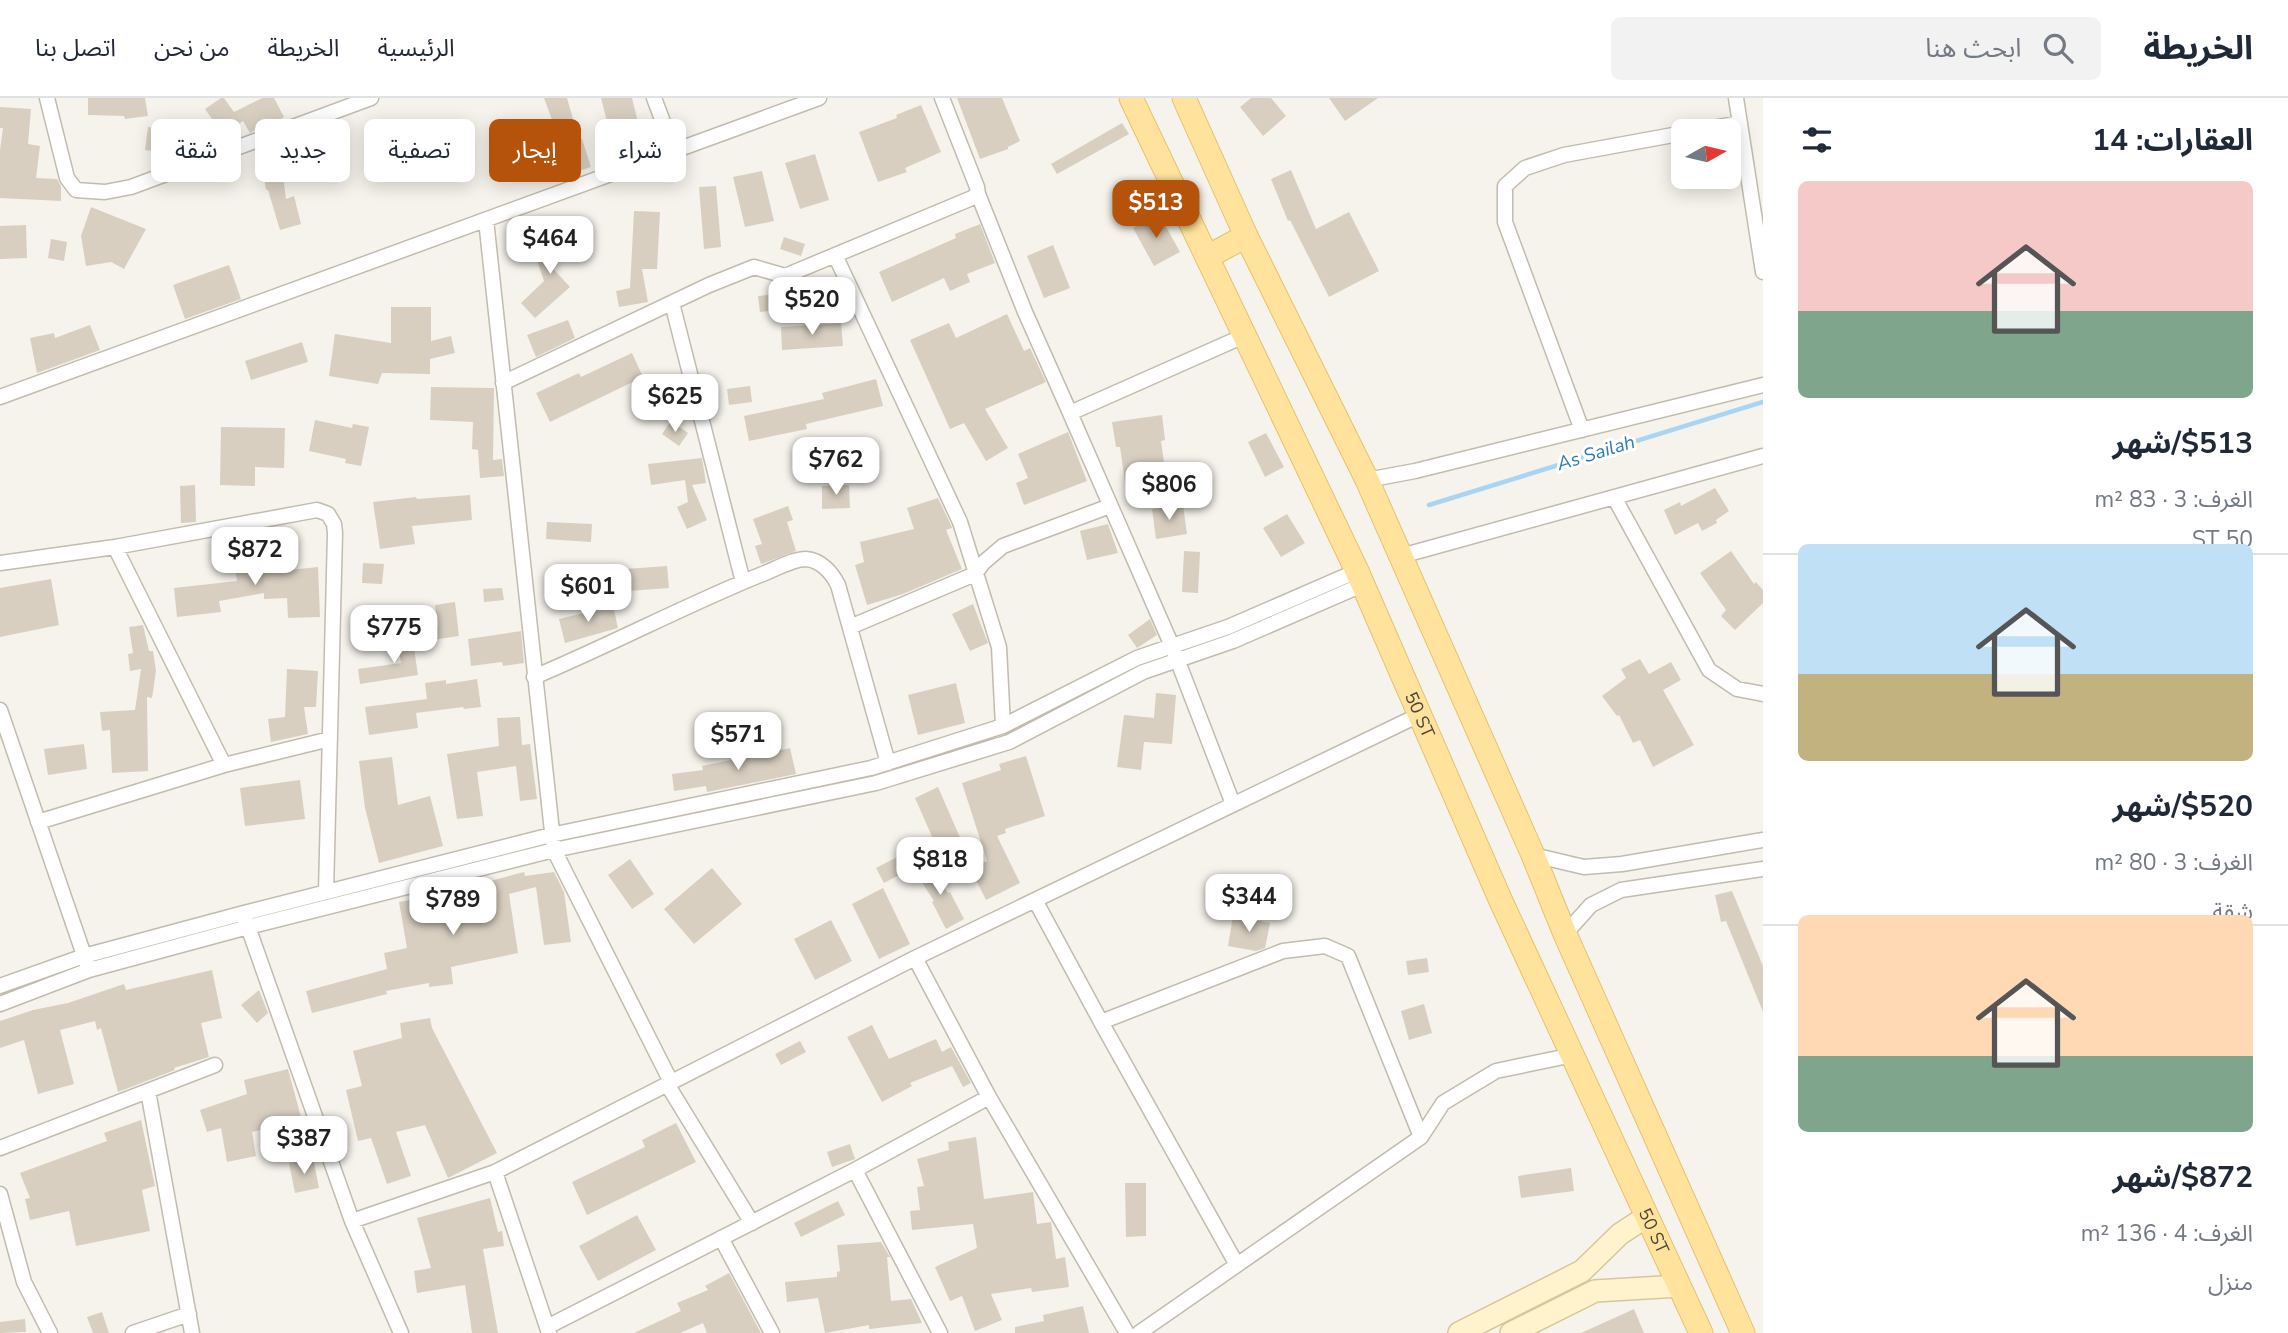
<!DOCTYPE html>
<html lang="ar">
<meta charset="utf-8">
<style>
:root{--surface:#fff;--page:#f2f2f3;--text:#1f2937;--muted:#747a83;--line:#e0e1e3;--accent:#b45309}
body{margin:0;font-family:"Nunito Sans","Noto Sans Arabic",sans-serif;background:var(--page);color:var(--text);direction:rtl;height:100vh;display:flex;flex-direction:column;font-size:26px;white-space:nowrap}
*{box-sizing:border-box;margin:0}
p{font-size:23px;color:var(--muted)}
.icon{flex:none;width:38px;height:38px;fill:none;stroke:currentColor;stroke-width:2;stroke-linecap:round;stroke-linejoin:round}
.map{position:relative;flex:1;overflow:hidden;direction:ltr}
.panel{display:flex;flex-direction:column;background:var(--surface);width:525px}
.panel>*{flex:none}
.guide{position:absolute;left:21px;top:21px;width:665px;height:63px;direction:rtl;display:flex;gap:14px}
.needle{width:46px;rotate:82deg}
.controls{position:absolute;left:1671px;top:21px;display:grid;gap:14px}
.controls a{display:grid;place-items:center;width:70px;height:70px;border-radius:10px;background:var(--surface);box-shadow:0 4px 18px #0003;font-size:35px}
.price{position:absolute;translate:-50% -60px;padding:0 16px;border-radius:14px;background:#fff;color:#222;font-size:23px;line-height:46px;filter:drop-shadow(0 2px 4px #0008)}
.price::after{content:'';position:absolute;left:50%;top:42px;width:21px;height:16px;margin-left:-10px;background:inherit;clip-path:polygon(0 0,100% 0,50% 100%)}
.price.active{background:var(--accent);color:#fff}
ul{padding:0;list-style:none}
li{display:grid;align-content:center;gap:14px;height:371px;padding:0 35px}
li+li{border-top:2px solid var(--line)}
li span{display:grid;place-items:center;height:217px;border-radius:10px;color:#555}
li>.icon{margin-inline-start:auto}
span .icon{width:126px;height:126px;fill:#fffc;stroke-width:1}
li b{font-size:30px}
h2{display:flex;justify-content:space-between;align-items:center;height:84px;padding:0 35px;font-size:30px}
.pill{padding:0 24px;border-radius:10px;background:var(--surface);box-shadow:0 4px 18px #0003;font-size:24px;line-height:63px}
.pill.active{background:var(--accent);color:#fff}
header{display:flex;align-items:center;gap:42px;box-sizing:border-box;height:98px;padding:0 35px;background:var(--surface);border-bottom:2px solid var(--line)}
header strong{font-size:33px}
nav{display:flex;gap:38px;margin-inline-start:auto;font-size:24px}
.search{width:490px;height:63px;background:var(--page);display:flex;align-items:center;gap:18px;box-sizing:border-box;padding:0 24px;border-radius:10px;color:var(--muted);font-size:26px}
main{display:flex;flex:1;min-height:0}
.map>svg:first-child{display:block}
</style>
<header>
<strong>الخريطة</strong>
<div class="search"><svg class="icon" aria-label="search" viewBox="0 0 24 24"><circle cx="10" cy="10" r="6"/><path d="M15 15l6 6"/></svg>ابحث هنا</div>
<nav><a>الرئيسية</a><a>الخريطة</a><a>من نحن</a><a>اتصل بنا</a></nav>
</header>
<main>
<section class="panel">
<h2>العقارات: 14<svg class="icon" aria-label="filters" viewBox="0 0 24 24"><path d="M4 7h16M4 17h16"/><circle cx="9" cy="7" r="2"/><circle cx="15" cy="17" r="2"/></svg></h2>
<ul>
<li><span style="background:linear-gradient(#f6c9c9 60%,#7fa58c 0)"><svg class="icon" aria-label="home" viewBox="0 0 24 24"><path d="M3 11l9-7 9 7M6 9v11h12V9"/></svg></span><div><b>$513/شهر</b><p>الغرف: 3 · 83 m²</p><p>50 ST</p></div></li>
<li><span style="background:linear-gradient(#bfe0f5 60%,#c2b280 0)"><svg class="icon" aria-label="home" viewBox="0 0 24 24"><path d="M3 11l9-7 9 7M6 9v11h12V9"/></svg></span><div><b>$520/شهر</b><p>الغرف: 3 · 80 m²</p><p>شقة</p></div></li>
<li><span style="background:linear-gradient(#ffd9b3 65%,#7fa58c 0)"><svg class="icon" aria-label="home" viewBox="0 0 24 24"><path d="M3 11l9-7 9 7M6 9v11h12V9"/></svg></span><div><b>$872/شهر</b><p>الغرف: 4 · 136 m²</p><p>منزل</p></div></li>
</ul>
</section>
<div class="map">
<svg width="1763" height="1235" viewBox="0 0 1763 1235">
<rect width="100%" height="100%" fill="#f6f3ec"/>
<g fill="none" stroke-linecap="round" stroke-linejoin="round">
<path stroke="#a9d4f2" stroke-width="4.5" d="M1429 407 1763 304"/>
</g>
<path fill="#d8cfc1" d="M88 0H145L148 18 125 21 124 18 88 17Z
M221 0H224L234 14 262 0H274L284 19 273 26 271 22 250 35 243 23 223 37 205 11Z
M544 0H567L579 42 582 41 591 69 573 75 560 36 555 37 552 22Z
M601 0H632L645 53 617 63Z
M957 0H1002L1020 43 1008 49V51L980 61Z
M1251 0H1271L1286 18 1263 38 1240 9Z
M1329 0H1378L1345 23Z
M921 7 941 54 905 70 907 74 878 84 859 34 897 20 896 17Z
M0 9 31 11 28 46 40 48 36 80 57 81 61 88V103L0 100V52L3 30H0Z
M1122 25 1129 36 1057 76 1051 66Z
M148 29 181 34 178 57 145 52Z
M815 56 829 102 800 111 785 65Z
M281 63 286 101 294 98 301 126 280 132 268 92H266L262 66Z
M1291 72 1316 131 1349 114 1379 173 1329 199 1290 122 1288 123 1271 81Z
M762 73 774 123 745 129 733 79Z
M716 88 721 149 704 151 699 89Z
M91 109 146 131 124 171 111 164 86 168 81 138Z
M634 113 660 114 657 171H642L648 204 619 209 616 193 630 190Z
M1159 116 1180 154 1154 168 1133 130Z
M980 126 995 165 967 176 970 184 950 193 944 180 892 204 879 174 956 140 955 136Z
M26 127 27 160 0 161V128Z
M577 139 582 153 548 165 570 189 535 220 521 205 544 183 532 148 537 153Z
M784 139 805 146 801 158 780 151Z
M51 141 67 144 64 163 48 160Z
M1053 147 1070 190 1044 200 1027 158Z
M229 167 241 201 185 221 173 187Z
M787 195 789 211 760 214 758 198Z
M391 209H431V243L451 238 455 255 430 261V276L382 275 378 286 329 278 335 236 391 245Z
M1007 216 1024 253 1030 250 1046 284 985 311 1008 350 986 363 964 325 950 331 910 242 949 225 956 240Z
M568 222 575 240 536 259 527 237Z
M841 225 843 248 782 252 781 229Z
M90 227 100 252 37 275 30 240 54 235 55 240Z
M302 244 308 264 251 282 245 263Z
M632 255 643 279 550 324 536 295 579 275 581 279Z
M876 281 883 308 806 326 807 331 749 343 744 318 824 301 822 295Z
M750 288 752 304 729 307 727 291Z
M431 289 494 290 493 362 502 361 504 378 480 380 478 352 472 351 473 324 430 322Z
M1162 317 1165 342 1161 343 1166 378 1125 384 1120 349H1116L1112 324Z
M315 322 352 330 353 326 369 329 361 368 345 365 346 361 309 353Z
M671 323 688 335 679 348 662 336Z
M221 329 285 330 284 370 255 369V388L220 387Z
M1068 334 1087 383 1024 407 1016 385 1028 380 1018 356Z
M1266 335 1284 369 1265 379 1248 344Z
M702 360 706 385 692 387 707 422 687 431 677 409 688 404 685 382 651 387 648 366Z
M195 387 196 424 181 425 180 388Z
M849 387 850 410 822 411V388Z
M1715 390 1729 413 1716 422 1717 425 1702 433 1698 425 1675 437 1664 412 1680 404 1681 408Z
M470 397 472 422 412 428 415 446 380 451 373 404 416 399 417 401Z
M938 400 951 427 952 430 946 432 962 471 903 496 867 507 855 467 864 464 860 444 914 431 907 410Z
M1183 407 1187 436 1156 441 1152 411Z
M788 408 793 422 787 424 796 453 761 466 755 448 762 446 753 421Z
M1287 416 1305 445 1281 459 1263 430Z
M547 424 592 426 591 444 546 441Z
M1108 426 1118 455 1087 462 1080 433Z
M249 449 251 458 279 457 280 473 318 469 320 519 288 520 287 500 264 501V495L219 503 221 514 177 519 174 490 237 483 232 451Z
M1184 453 1200 454 1198 495 1182 494Z
M1731 453 1754 486 1756 484 1763 492V505L1735 532 1721 518 1726 512 1700 475Z
M363 465 384 466 382 486 362 485Z
M667 468 669 490 628 493 626 471Z
M51 481 59 527 0 539V490Z
M502 490 504 502 484 504 483 491Z
M455 504 459 538 432 542V545L420 546 418 529 438 528 435 507Z
M973 506 988 545 970 553 952 516Z
M613 508 618 530 565 545 559 521Z
M1150 521 1157 537 1137 550 1128 537Z
M143 527 149 553H153L156 573 152 600 147 599 148 673 112 675 110 632 102 633 100 614 135 612 141 571 130 573 128 556 133 555 129 529Z
M521 533 524 565 503 568 502 564 471 568 468 541Z
M412 536 418 577 360 586 358 571 401 565 397 539Z
M1640 561 1649 576 1671 564 1681 582 1663 592 1694 647 1653 669 1640 642 1633 645 1619 617 1617 618 1602 598 1626 580 1621 571Z
M287 571 318 573 316 609H304L308 636 271 644 268 621 285 619Z
M477 581 481 609 464 611 463 609 416 615 418 630 369 637 365 609 427 601 425 585 446 582V586Z
M956 585 965 625 918 637 908 597Z
M1156 595 1176 597 1172 646 1144 644 1141 672 1117 669 1124 617 1154 620Z
M520 619 522 647 530 646 537 701 520 703 516 668 477 674 483 718 457 721 447 656 499 648 497 620Z
M84 646 87 671 48 677 44 651Z
M790 650 796 676 707 694 706 688 674 693 672 676 703 672 702 668Z
M1026 658 1045 718 1005 731 1006 735 997 738 1020 785 986 802 970 770 987 763 962 685 1001 672 999 666Z
M392 659 398 707 430 698 443 748 379 765 365 710 359 663Z
M300 682 305 721 245 728 240 690Z
M938 689 965 751 942 761 915 700Z
M899 758 907 773 884 785 876 770Z
M630 761 654 796 632 811 608 777Z
M930 766 948 795 950 794 964 821 946 831 932 804 934 803 916 775Z
M712 770 742 806 694 846 664 811Z
M524 774 525 778 554 774 564 794 571 844 544 847 536 789 509 796 518 855 451 869 453 886 429 889V885L386 893 387 896 312 915 306 893 387 871 384 855 407 850 399 804 439 797Z
M883 790 910 846 879 861 852 806Z
M1732 793 1763 868V914L1726 823 1721 824 1715 797Z
M1233 818 1270 825 1265 850 1256 853 1228 848Z
M831 822 852 863 815 882 794 841Z
M1427 860 1429 874 1408 877 1406 863Z
M212 872 222 920 201 925 209 959 174 970 175 972 118 994 101 930 97 932 95 923 60 932 74 986 38 996 24 942 0 950V923L33 912 68 905 124 886 126 892Z
M259 892 268 915 257 925 241 907Z
M1424 906 1432 935 1409 942 1401 913Z
M430 920 432 930 497 1055 448 1080 425 1027 396 1034 411 1078 387 1086 371 1040 358 1043 346 992 362 988 353 953 402 940 400 925Z
M872 927 889 961 936 941 942 954 951 949 971 985 963 989 952 968 910 985 912 988 882 1004 847 939Z
M800 943 806 954 781 967 775 956Z
M288 971 302 1023 252 1034 256 1058 227 1064 221 1030 207 1034 200 1012 247 996 244 982Z
M141 1022 155 1088 142 1092 150 1133 76 1148 69 1113 30 1122 25 1101 30 1100 20 1075 107 1043 104 1035Z
M676 1025 696 1064 587 1117 572 1084 645 1049 642 1042Z
M976 1039 984 1101 1033 1094 1037 1126 1051 1124 1056 1161 1065 1159 1069 1189 1032 1194 1031 1190 991 1196 1002 1222 975 1233 962 1198 950 1203 935 1169 977 1150 973 1126 912 1132 910 1113 920 1112 917 1089 924 1088 917 1061 949 1052 948 1044Z
M850 1046 855 1061 832 1069 827 1054Z
M313 1060 319 1090 295 1095 289 1065Z
M1571 1070 1574 1093 1521 1100 1518 1078Z
M1125 1085H1146V1138L1126 1139Z
M490 1100 498 1134 502 1133 504 1148 483 1151 498 1235H472L465 1187 417 1195 414 1173 431 1170 417 1120Z
M838 1103 845 1117 801 1139 794 1125Z
M637 1117 656 1152 598 1183 579 1148Z
M881 1144 890 1159H887L891 1203 911 1201 922 1225 869 1231V1227L825 1235 818 1200 787 1204 785 1184 837 1179V1174L840 1173 837 1147Z
M729 1175 761 1235H707L703 1225 680 1235H634L681 1213 677 1205 708 1192 705 1188Z
M1083 1208 1089 1235H1015V1229L1044 1223 1043 1217Z
M1634 1211 1644 1235H1581Z
M102 1214 109 1235H93L87 1219Z
M25 1221 26 1234 0 1235V1224Z"/>
<g fill="none" stroke-linecap="round" stroke-linejoin="round">
<g stroke="#c2bbae" stroke-width="17">
<path id="street" d="M47 0 67 80 76 92 105 94 131 89 371 0
M654 0 674 53
M1736 0 1763 174
M1696 33 1740 25
M978 96 1025 214 1070 315 1246 237
M486 122 554 752 671 984
M835 157 960 424 999 549 1003 628
M672 205 743 484
M503 285 709 187 754 169 785 178 972 100 978 96 977 89 942 0
M0 299 819 0
M1070 315 1172 548 1233 706
M1582 332 1505 124V88L1525 70 1564 57 1684 35
M1367 382 1415 373 1763 287
M1614 399 1709 572 1737 591 1763 596
M1401 458 1763 358
M0 465 115 449 317 412 328 416 334 426 335 435 326 794
M850 529 975 476 983 465 1003 448 1110 408
M534 579C610 547 684 508 760 477 774 472 792 461 806 461 821 462 832 475 838 487L888 665
M0 612 87 866
M224 667 330 641
M38 724 224 667 115 449
M1533 757 1584 769 1622 766 1763 742
M1035 802 1101 924 1283 853 1325 848 1348 858 1421 1039
M246 823 352 1123 401 1235
M1565 836 1591 807 1621 792 1763 771
M915 860 989 999 1127 1235
M0 888 84 858 244 815 551 737 871 670 1003 628 1137 560 1228 529 1357 473
M0 906 89 872 248 829 554 752 876 685 1009 644 1143 574 1233 543 1362 487
M1101 924 1237 1167
M667 986 752 1125
M148 993 192 1235
M0 1050 215 967
M855 1072 940 1235
M495 1074 549 1235
M0 1096 24 1184 50 1235
M352 1123 495 1074 915 860 1421 616
M721 1140 772 1235
M547 1229 855 1072 989 999
M133 1235 189 1216
M1139 1235 1421 1039 1443 1005 1496 973 1573 957"/>
</g>
<g stroke="#d6c79b" stroke-width="24">
<path id="secondary" d="M1459 1235 1582 1173 1620 1136 1646 1119
M1511 1235 1595 1193 1679 1188"/>
</g>
<g stroke="#e6c16a" stroke-width="25">
<g id="primary">
<path id="s1" d="M1131 0 1357 473 1500 801 1701 1235"/>
<path d="M1184 0 1246 138 1367 382 1533 757 1565 836 1743 1235"/>
<path d="M1209 158 1246 138"/>
</g>
</g>
<use href="#street" stroke="#fff" stroke-width="14"/>
<use href="#secondary" stroke="#fff3cd" stroke-width="21"/>
<use href="#primary" stroke="#ffe39c" stroke-width="23"/>
</g>
<g text-anchor="middle" dominant-baseline="central" stroke-width="6" stroke-linejoin="round" paint-order="stroke">
<g font-size="18" fill="#4b4439" stroke="#fff">
<text stroke="none"><textPath href="#s1" startOffset="681">50 ST</textPath></text>
<text stroke="none"><textPath href="#s1" startOffset="1248">50 ST</textPath></text>
</g>
<g font-size="19" font-style="italic" fill="#2e7ab2" stroke="#fff">
<text transform="translate(1596 355) rotate(-17)">As Sailah</text>
</g>
</g>
</svg>
<div class="controls">
<a><svg class="needle" viewBox="-14 -14 28 28"><path d="M0-13l5 13h-10z" fill="#e53935"/><path d="M0 13l5-13h-10z" fill="#747a83"/></svg></a>
</div>
<b class="price active" style="left:1156px;top:142px">$513</b>
<b class="price" style="left:550px;top:178px">$464</b>
<b class="price" style="left:812px;top:239px">$520</b>
<b class="price" style="left:675px;top:336px">$625</b>
<b class="price" style="left:836px;top:399px">$762</b>
<b class="price" style="left:1169px;top:424px">$806</b>
<b class="price" style="left:255px;top:489px">$872</b>
<b class="price" style="left:588px;top:526px">$601</b>
<b class="price" style="left:394px;top:567px">$775</b>
<b class="price" style="left:738px;top:674px">$571</b>
<b class="price" style="left:940px;top:799px">$818</b>
<b class="price" style="left:1249px;top:836px">$344</b>
<b class="price" style="left:453px;top:839px">$789</b>
<b class="price" style="left:304px;top:1078px">$387</b>
<div class="guide">
<a class="pill">شراء</a>
<a class="pill active">إيجار</a>
<a class="pill">تصفية</a>
<a class="pill">جديد</a>
<a class="pill">شقة</a>
</div>
</div>
</main>
